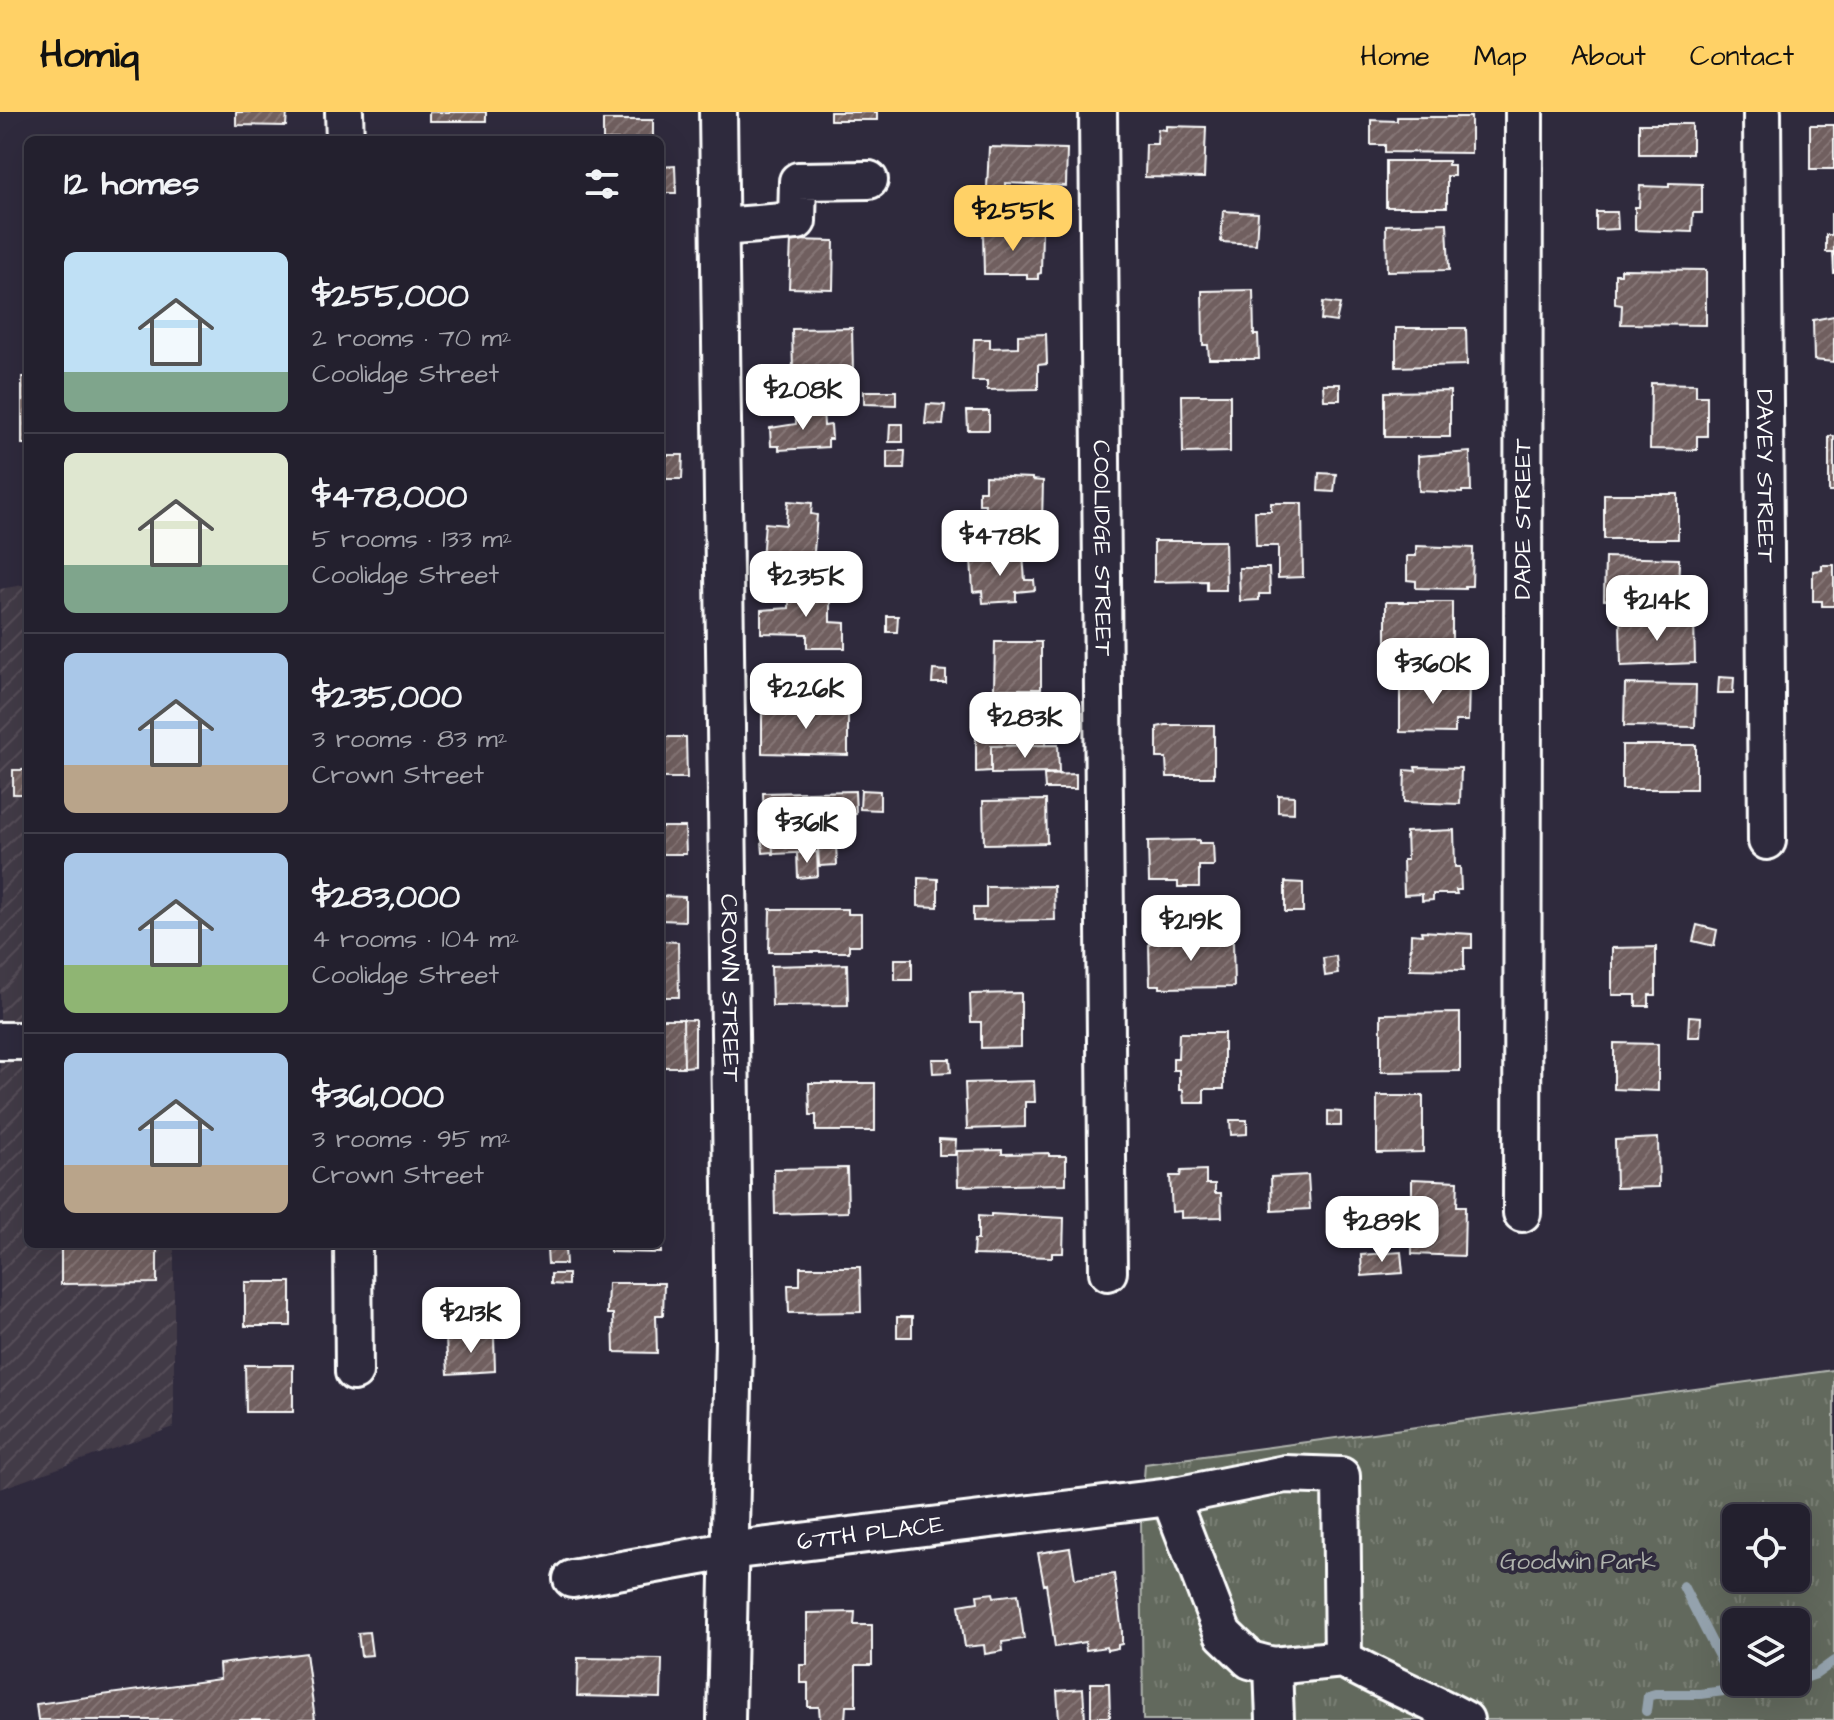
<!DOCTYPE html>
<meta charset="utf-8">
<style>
:root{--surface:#23202e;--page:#2b2836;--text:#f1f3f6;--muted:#a3a3aa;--line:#403e4a;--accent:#ffd166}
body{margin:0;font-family:"Architects Daughter",sans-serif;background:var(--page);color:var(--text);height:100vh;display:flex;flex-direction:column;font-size:30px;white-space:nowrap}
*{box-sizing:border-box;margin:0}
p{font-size:26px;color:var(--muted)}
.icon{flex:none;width:44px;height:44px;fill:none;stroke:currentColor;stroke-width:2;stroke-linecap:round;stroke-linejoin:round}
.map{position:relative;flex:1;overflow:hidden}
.details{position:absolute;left:24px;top:24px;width:640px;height:1112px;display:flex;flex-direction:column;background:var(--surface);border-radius:12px;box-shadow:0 8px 32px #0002,0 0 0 2px var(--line)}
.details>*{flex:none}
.controls{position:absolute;left:1722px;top:1392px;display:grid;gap:16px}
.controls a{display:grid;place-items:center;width:88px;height:88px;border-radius:12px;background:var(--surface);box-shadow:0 8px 32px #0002,0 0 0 2px var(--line);font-size:40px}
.price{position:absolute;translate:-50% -68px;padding:0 18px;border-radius:16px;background:#fff;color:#222;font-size:26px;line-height:52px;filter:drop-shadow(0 2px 4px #0008)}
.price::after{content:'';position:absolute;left:50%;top:48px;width:24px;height:18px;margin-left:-12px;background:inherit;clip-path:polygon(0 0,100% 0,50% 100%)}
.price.on{background:var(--accent);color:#111}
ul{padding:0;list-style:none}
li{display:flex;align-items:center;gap:24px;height:200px;padding:0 40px}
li+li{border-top:2px solid var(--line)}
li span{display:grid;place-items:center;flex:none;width:224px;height:160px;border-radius:12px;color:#555}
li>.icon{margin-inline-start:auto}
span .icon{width:96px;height:96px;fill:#fffc;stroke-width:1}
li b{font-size:34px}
h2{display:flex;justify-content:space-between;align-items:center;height:96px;padding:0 40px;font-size:34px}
header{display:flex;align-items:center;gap:48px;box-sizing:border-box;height:112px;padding:0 40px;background:var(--accent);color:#111}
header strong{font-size:38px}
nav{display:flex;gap:44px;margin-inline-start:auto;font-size:28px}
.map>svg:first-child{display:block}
</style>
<header>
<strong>Homiq</strong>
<nav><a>Home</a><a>Map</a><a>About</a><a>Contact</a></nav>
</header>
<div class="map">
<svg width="1834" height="1608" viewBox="0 0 1834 1608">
<defs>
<pattern id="industrial-furrows" width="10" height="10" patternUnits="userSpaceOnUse" patternTransform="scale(2)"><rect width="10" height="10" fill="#423a47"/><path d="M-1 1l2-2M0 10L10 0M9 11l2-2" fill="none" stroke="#554e59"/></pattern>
<pattern id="grass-tufts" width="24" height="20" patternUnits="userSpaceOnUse" patternTransform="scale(2)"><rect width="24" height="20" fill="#62695d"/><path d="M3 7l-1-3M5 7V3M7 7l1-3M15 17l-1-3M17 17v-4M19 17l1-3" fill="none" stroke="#7a8075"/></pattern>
<pattern id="building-hatch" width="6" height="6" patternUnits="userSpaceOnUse" patternTransform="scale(2)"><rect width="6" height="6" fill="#705e5e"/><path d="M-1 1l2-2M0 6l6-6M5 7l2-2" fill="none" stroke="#857676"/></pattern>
</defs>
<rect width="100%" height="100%" fill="#2f2a3d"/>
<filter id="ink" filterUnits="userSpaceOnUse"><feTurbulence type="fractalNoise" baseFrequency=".0125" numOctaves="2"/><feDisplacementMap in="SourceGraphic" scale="16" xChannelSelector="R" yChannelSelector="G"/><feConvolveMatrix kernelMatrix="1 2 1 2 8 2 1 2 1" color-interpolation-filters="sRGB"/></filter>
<g filter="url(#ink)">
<path fill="url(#industrial-furrows)" d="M28 472V1132H174V1315L0 1377V477Z"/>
<path fill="url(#grass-tufts)" stroke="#b0b4ae" stroke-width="2" fill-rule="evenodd" d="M1834 1258V1608H1143L1141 1407 1145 1352ZM1736 1406H1796V1466H1736ZM1736 1510H1796V1570H1736Z"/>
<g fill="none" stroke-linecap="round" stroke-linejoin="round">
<path stroke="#94a2ad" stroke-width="10" d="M1683 1474 1725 1556 1736 1568
M1796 1569 1816 1562 1834 1549
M1646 1599 1648 1584 1655 1582H1700L1724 1579 1735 1574 1793 1570"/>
</g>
<path fill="url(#building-hatch)" stroke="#fff" stroke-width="2" d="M236 0H287L286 14 236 13Z
M429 0H486V9H429Z
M830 0H877V8H830Z
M1397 5H1471V41L1385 40V33H1371V8L1397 9Z
M603 8H653V28H603Z
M1639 12H1692V42H1639Z
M1810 13H1834V57H1810Z
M1166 14 1206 15 1204 66 1145 65 1146 32H1157L1158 17 1166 18Z
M989 35 1067 37 1066 74 1005 71V77L987 76Z
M1386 49H1448V53H1454V64H1447V95H1386Z
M675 54 676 81H660V55Z
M1669 71 1702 72V101H1693L1692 120 1635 118V95H1639L1640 74 1669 75Z
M1223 99 1258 101 1256 132 1221 130Z
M1596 100H1617L1618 117 1596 118Z
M1831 102H1834V162L1833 140H1826V123H1831Z
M1447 111 1449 158 1387 159 1386 113Z
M1018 117 1042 119 1041 161 1038 162V167H1027V162H984L983 121 1018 120Z
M791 128 834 129 833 177 789 176Z
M1621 157 1706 158V213L1621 212 1622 193 1615 192V162H1621Z
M1253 178 1254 223H1258L1259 247H1209L1208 233H1203L1202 179Z
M1323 190 1340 192 1336 210 1321 208Z
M1834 204V250L1814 248 1813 208Z
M852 216 853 259 793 261 792 217Z
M1396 216H1466L1467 253 1396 255Z
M1046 222 1047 252 1038 253V277L987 278V269H972L974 227H990V236L1018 235V223Z
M22 265H28V332H22Z
M1651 271 1696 272V284H1707V324H1697V338L1650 337Z
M1323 272H1340V288H1324Z
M864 279H896V293L864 292Z
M1450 279V325H1385V280Z
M1182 283H1230V340L1183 341Z
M927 292 945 293 943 313 925 312Z
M823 296 824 314 831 313 832 327H828V335L779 338V334H771L770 316 796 312V297Z
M967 299H989V318H968Z
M890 312H903V330H889Z
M1829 324H1834V380H1829Z
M887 339H905L904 357H887Z
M1470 340 1471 379H1462V381L1419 379 1418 344Z
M660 343H683L682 367H660Z
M1319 361 1336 362 1334 380 1318 379Z
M985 364 1032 366V368L1043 369 1042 411 984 410 985 392H979V379H985Z
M1604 382H1678V427H1604Z
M788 389 812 391 811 402 817 403 813 452 762 447 765 411 786 413Z
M1271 391H1302L1303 465 1278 466V434H1256L1255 399H1271Z
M1154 429H1225L1226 478H1207V469L1154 470Z
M1416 434 1473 436 1472 474H1465V477L1416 476V469L1407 468V444H1416Z
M1023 443 1025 468H1034L1035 478 1016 480V489L983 491 982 479 973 480 971 447Z
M1605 445 1679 447 1678 489 1604 488Z
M1822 453H1834V494H1822V489H1813V459L1822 458Z
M1239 456H1269L1270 482H1259V488L1240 489Z
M789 477 830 478V510L845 511V536H807V522L761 521V498L789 496Z
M1386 490H1452V536L1386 537Z
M887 504H898L897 520H887Z
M1694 508 1695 551 1621 554 1620 510Z
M995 530H1041V577H994Z
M933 558 946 559V571H932Z
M1719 565 1734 566 1733 581H1718Z
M1400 569 1469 571 1468 609H1455V621L1400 620Z
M1625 572 1696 573 1695 615 1624 614Z
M805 589 813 590V597H848V643L762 641V601H771V597H805Z
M1166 613H1214V665H1167L1166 646H1157V615Z
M976 622H1046L1045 633 991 634V659L976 660Z
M660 625H686L687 666H660Z
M1058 633 1059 661 991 662V634Z
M1622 633H1696V677H1622Z
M1415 655 1461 656 1460 692 1404 690 1405 658 1416 659Z
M13 658H27V682H13Z
M1076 662V677H1045L1044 663Z
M861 678 880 679V698L860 697Z
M855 679 856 702 764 705 763 681Z
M1278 683 1294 684V701L1278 700Z
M1046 688 1047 731 984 732 983 689Z
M835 712 837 753 819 754 817 713Z
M817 713 818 740 773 742 772 714Z
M660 715H685L686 742H660Z
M772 717 773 740 763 741 761 718Z
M1454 718 1455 755H1460L1461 778H1456L1457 782H1433V788L1422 789V782L1404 783 1403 748H1407L1406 720Z
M1199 728V731H1213L1214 754H1199V775H1178V770H1149L1148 729Z
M817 740 818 764 798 766 797 741Z
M918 766 938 767V795L918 794Z
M1285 770 1303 771V800H1285Z
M1054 774 1055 808 973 809V796H986V775Z
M660 784 685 785V809L660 808Z
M770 797H848V802H861V833H849V840H769Z
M1697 813 1717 818 1714 834 1693 829Z
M1421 819 1472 822V836H1464V858L1410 857 1411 822 1422 823Z
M1175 820H1190V828L1221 827V830H1233L1234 875 1160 876V873H1150L1149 831H1158V827H1175Z
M660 829 678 830 679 885H660Z
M1656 835V883H1649V894H1636V883H1612V836Z
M1336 844 1338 862 1325 864 1323 846Z
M895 847H912V868H895Z
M847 852 848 893 772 894 771 854Z
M1021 881V935L981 936V910H971L970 882Z
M1460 901V959L1381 960V902Z
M1689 904 1701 905 1700 925H1688Z
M660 907H683L684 955H660Z
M683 907 695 908V954L684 955Z
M1179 921H1224V977H1204V991H1184L1183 978H1179V958H1173V946H1178Z
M1614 931 1658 932V979L1614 977Z
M932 947H950L951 960 933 961Z
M1034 969 1035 990H1025V1015L967 1017 965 971Z
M809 971H875V1019H816V1003H810Z
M1377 984H1423V1040L1377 1041Z
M1328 999 1341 1000V1014H1328Z
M1230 1008H1247V1022L1231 1023Z
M1658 1026 1659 1075 1616 1076 1615 1028Z
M939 1027 956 1028 955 1043H939Z
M1002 1038V1042L1049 1041V1044H1066V1072L958 1074 957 1039Z
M847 1056 848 1100 775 1102 774 1057Z
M1206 1058V1072H1215V1081H1221L1222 1105 1181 1106V1099L1172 1100 1170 1064H1180L1181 1059Z
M1308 1063 1310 1097 1272 1099 1271 1065Z
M1412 1067 1458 1069 1457 1094H1465L1464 1144 1412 1142Z
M991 1102 1064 1106 1063 1141H1052V1145L973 1143 974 1128H978V1104L991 1105Z
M660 1109 661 1141 610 1140V1132H660Z
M61 1132H157V1171L61 1172Z
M565 1136 566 1152H548L547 1137Z
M1401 1140 1403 1161 1362 1164 1361 1143Z
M800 1155H860L861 1200 789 1201 788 1173H800Z
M551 1162H568V1173L551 1172Z
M245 1170H291V1214H245Z
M608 1171H664L663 1203H656L657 1241 614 1240 613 1202H607Z
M897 1205H912V1225H897Z
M494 1225 495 1259 448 1262 446 1227Z
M245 1253H293V1300H246Z
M1070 1436 1075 1467 1114 1462 1122 1519V1532L1118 1533V1536L1107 1538 1106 1535 1086 1538 1085 1530 1055 1535 1046 1472 1044 1473 1038 1441Z
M993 1481 994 1485 1018 1482 1024 1527 1002 1530 1003 1539 985 1542 984 1533 965 1535 959 1493 978 1490 977 1483Z
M855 1500 854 1513H872V1553H856V1594H846L845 1608H820L819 1595H808V1571H800V1553H807V1501Z
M369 1520 372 1543 361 1544 358 1521Z
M306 1541 315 1608H38L36 1592 220 1567 219 1552Z
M578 1546 662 1547 661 1586 577 1584Z
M1091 1571H1109L1110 1605H1091Z
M1083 1577 1085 1607 1059 1608 1057 1579Z"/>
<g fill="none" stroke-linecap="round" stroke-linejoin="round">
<g stroke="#fff" stroke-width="42">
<g id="minor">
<path d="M344 0 345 28"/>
<path id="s1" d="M718 0 734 1228 726 1608"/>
<path id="s2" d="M1098 0 1108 1160"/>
<path id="s3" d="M1762 0 1767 729"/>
<path d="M720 115 797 109 798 69 869 68"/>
<path d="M0 929H28"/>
<path id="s4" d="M1522 1101 1524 0"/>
<path d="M353 1132 354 1260"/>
<path d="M1170 1385 1223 1522 1250 1548 1273 1554 1275 1608"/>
<path id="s5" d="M572 1467 728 1439 1170 1385 1285 1362 1341 1364 1343 1547 1273 1554"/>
<path d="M1343 1547C1383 1570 1425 1586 1465 1608"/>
</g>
</g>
<use href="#minor" stroke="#2f2a3d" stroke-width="36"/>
</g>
</g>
<g text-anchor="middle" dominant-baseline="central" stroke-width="8" stroke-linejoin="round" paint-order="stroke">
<g font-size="24" fill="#fff" stroke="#2f2a3d">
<text stroke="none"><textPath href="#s3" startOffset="364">DAVEY STREET</textPath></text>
<text stroke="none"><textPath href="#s4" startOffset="694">DADE STREET</textPath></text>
<text stroke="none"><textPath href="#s2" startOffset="436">COOLIDGE STREET</textPath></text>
<text stroke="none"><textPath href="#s1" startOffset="876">CROWN STREET</textPath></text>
<text stroke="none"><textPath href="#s5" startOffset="302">67TH PLACE</textPath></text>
</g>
<g font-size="24" fill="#b0b4ae" stroke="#2f2a3d">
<text x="1578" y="1450">Goodwin Park</text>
</g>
</g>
</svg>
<div class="controls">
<a><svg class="icon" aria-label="locate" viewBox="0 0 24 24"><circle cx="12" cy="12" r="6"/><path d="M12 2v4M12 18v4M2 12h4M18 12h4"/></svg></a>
<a><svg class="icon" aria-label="layers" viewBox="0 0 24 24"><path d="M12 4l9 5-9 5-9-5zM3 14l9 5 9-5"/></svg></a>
</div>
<b class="price on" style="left:1013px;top:141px">$255K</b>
<b class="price" style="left:803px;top:320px">$208K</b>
<b class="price" style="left:1000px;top:466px">$478K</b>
<b class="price" style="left:806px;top:507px">$235K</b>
<b class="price" style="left:1657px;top:531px">$214K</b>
<b class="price" style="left:1433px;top:594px">$360K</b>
<b class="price" style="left:806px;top:619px">$226K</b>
<b class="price" style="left:1025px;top:648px">$283K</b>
<b class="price" style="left:807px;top:753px">$361K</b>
<b class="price" style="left:1191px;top:851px">$219K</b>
<b class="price" style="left:1382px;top:1152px">$289K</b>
<b class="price" style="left:471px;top:1243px">$213K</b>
<section class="details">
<h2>12 homes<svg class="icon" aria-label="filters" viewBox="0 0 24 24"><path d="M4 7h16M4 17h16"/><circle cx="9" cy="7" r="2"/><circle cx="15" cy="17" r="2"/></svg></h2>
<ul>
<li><span style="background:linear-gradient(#bfe0f5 75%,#7fa58c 0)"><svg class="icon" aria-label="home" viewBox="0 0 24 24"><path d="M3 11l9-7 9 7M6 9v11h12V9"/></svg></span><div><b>$255,000</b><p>2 rooms · 70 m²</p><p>Coolidge Street</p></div></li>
<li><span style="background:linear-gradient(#dfe7d0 70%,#7fa58c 0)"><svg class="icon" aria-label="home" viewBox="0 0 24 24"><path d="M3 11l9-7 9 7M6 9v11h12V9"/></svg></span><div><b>$478,000</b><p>5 rooms · 133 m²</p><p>Coolidge Street</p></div></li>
<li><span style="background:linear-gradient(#a9c7e8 70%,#b9a48a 0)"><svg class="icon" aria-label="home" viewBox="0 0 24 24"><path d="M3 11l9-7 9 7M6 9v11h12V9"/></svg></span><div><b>$235,000</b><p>3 rooms · 83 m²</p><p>Crown Street</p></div></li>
<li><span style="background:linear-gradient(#a9c7e8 70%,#8fb573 0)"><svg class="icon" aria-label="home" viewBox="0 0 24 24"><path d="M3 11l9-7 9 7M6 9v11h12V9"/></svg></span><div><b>$283,000</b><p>4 rooms · 104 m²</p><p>Coolidge Street</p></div></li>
<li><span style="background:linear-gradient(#a9c7e8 70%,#b9a48a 0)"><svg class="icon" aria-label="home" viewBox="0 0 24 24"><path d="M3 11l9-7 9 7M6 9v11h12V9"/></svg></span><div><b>$361,000</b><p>3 rooms · 95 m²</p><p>Crown Street</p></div></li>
</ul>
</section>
</div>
